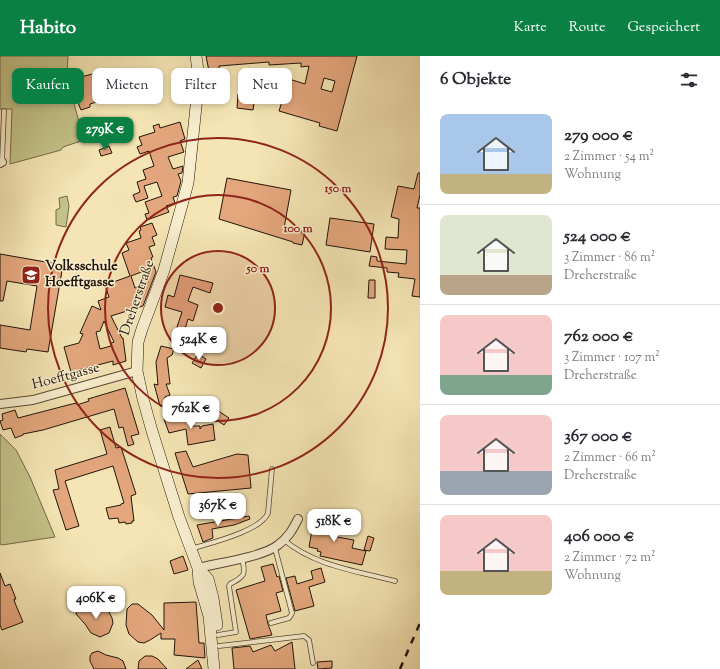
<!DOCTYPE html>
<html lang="de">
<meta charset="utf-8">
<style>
:root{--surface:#fff;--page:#f2f2f3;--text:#2b2b33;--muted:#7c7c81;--line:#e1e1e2;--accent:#0b8043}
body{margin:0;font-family:"Sorts Mill Goudy",serif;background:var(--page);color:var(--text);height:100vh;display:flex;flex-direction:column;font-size:15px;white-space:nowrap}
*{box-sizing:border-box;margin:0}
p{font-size:13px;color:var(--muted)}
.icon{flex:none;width:22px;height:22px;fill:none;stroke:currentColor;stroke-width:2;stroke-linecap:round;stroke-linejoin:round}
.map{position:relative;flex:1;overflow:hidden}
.sheet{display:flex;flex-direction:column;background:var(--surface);width:300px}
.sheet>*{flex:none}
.guide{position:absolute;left:12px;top:12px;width:348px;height:36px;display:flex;gap:8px}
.price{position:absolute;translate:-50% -34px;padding:0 9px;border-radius:8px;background:#fff;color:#222;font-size:13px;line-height:26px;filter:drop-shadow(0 1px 2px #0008)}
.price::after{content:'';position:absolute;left:50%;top:24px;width:12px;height:9px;margin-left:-6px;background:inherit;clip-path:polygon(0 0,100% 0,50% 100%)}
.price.current{background:var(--accent);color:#fff}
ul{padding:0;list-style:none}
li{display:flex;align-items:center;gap:12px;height:100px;padding:0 20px}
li+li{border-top:1px solid var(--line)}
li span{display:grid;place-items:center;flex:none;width:112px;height:80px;border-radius:8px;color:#555}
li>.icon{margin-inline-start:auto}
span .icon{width:48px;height:48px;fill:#fffc;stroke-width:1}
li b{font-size:17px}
h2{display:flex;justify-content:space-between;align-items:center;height:48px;padding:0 20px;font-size:17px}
.tag{padding:0 14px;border-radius:8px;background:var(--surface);box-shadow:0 2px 6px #0003;font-size:14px;line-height:36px}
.tag.current{background:var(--accent);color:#fff}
header{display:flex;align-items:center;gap:24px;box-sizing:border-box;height:56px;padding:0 20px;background:var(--accent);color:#fff}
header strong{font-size:19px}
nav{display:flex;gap:22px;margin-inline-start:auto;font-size:14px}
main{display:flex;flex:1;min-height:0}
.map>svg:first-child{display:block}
</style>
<header>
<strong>Habito</strong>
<nav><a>Karte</a><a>Route</a><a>Gespeichert</a></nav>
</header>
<main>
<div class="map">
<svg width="420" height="613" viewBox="0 0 420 613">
<rect width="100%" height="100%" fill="#f5e5b4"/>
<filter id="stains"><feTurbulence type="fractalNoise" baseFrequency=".005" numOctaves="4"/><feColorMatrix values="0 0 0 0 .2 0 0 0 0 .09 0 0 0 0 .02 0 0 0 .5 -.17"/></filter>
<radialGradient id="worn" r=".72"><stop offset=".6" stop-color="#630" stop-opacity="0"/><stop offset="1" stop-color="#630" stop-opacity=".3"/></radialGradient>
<path fill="#c3c288" stroke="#726a48" d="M0 0H68L67 20 73 22 69 23 68 26 84 84 63 91 61 94 10 108 12 53H0Z
M67 140 69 150 66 171 56 169V154L60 152 59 142Z
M0 378 16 394 30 421 55 481 2 489 0 488Z"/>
<path fill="#e4a77d" stroke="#201309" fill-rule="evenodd" d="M206 0H357L337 75 319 70 320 67 279 55 289 23 305 28 309 10 301 11V7L269 9V6L219 10 221 31 215 32V29H210L209 15ZM324 22 335 25 332 36 321 33Z
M108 14 110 23 108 24 114 44 104 47 103 44 90 48V51L81 54 74 37 77 36 73 23Z
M238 38 255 40 253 54 237 52Z
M180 66 185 83 180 85 184 96 168 101 173 113 183 110 182 117 178 118 181 125 177 140 173 141 175 147 166 150 169 156 147 164 145 158 149 157 145 146 162 140 157 126 144 130 148 142 136 146 133 139 140 136 137 126 146 123 143 114 154 110 149 95 140 98 137 91 142 89 139 81 155 76 153 70 159 68 160 72Z
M109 90 112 97 101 100 99 94Z
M418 117H420V139L417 152H420V241L412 240 415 223 398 221 399 217 387 216V212L369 210 371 200 377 201V205L406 208 407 194 385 193 386 181 398 182 399 163 391 161 398 130 414 133Z
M227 122 291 134 284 172 305 176 302 189 293 187V186L219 163Z
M330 162 374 168 370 196 326 189Z
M152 167 157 179 152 181 155 189 149 191 153 201 151 202 156 216 143 250 111 260 122 282H123L126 305 113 309V305L71 316 64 291 79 287 83 278 80 277 92 250 101 254 98 245 109 241 105 229 130 220 122 197 129 194 126 187 141 182 139 175 141 174 140 171ZM144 215 148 227 135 232 131 220ZM104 265 114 286 111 287V290L100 293 96 276 100 275Z
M0 198 63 209 48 296 27 293 26 296 0 292V269L30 274 37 230 7 225 3 245H0Z
M180 219 213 227 210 237 193 231 188 245 198 249 193 265 188 263 184 276 176 274 182 256 165 251 168 239 174 241Z
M369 224H375V242H368Z
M161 290 174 293 172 299 167 302 170 328H166L170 339 165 341V350H160L154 328 158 329 156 306Z
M198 298 206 303 201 312 192 307Z
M125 332 139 378 131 380 134 388 128 390 123 371 119 372 114 353 43 374 23 378V379L15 382 11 372 3 374 0 365 3 364 2 358 15 354 18 362 72 348 77 347V349L89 345 88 343Z
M197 343V345L199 346V354L185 355V344Z
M210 352 216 356 217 354 229 362 224 369 207 358Z
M188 358 190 370H200V373L202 370 213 368 215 384 188 389 186 373 169 377 164 363Z
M110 371 116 392 121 391 136 438 131 440 134 465H132V467L126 468 125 466 119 467 118 462 109 463 106 452 121 449V448L124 447 113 410 65 425 79 470 66 474 53 434 59 433 55 414 107 398 100 374Z
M186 395 193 411 237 398 248 399 251 432 188 438 175 397Z
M249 460 250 463 234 469 212 473 213 482 203 486 197 469Z
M314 463 339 468 337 481 354 484 352 492 366 495 362 509 320 500 321 496 317 495 318 493 309 491 312 474 309 472Z
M368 480 374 482 370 495 364 494Z
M183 500 188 514 174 518 170 505Z
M273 508 277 521 279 520 283 535 276 537 281 555 266 559 268 568 272 579 250 583 236 534 265 525 261 511Z
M321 512 325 526 309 531 314 550 295 555 286 522 295 520 297 528 313 523 311 515Z
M0 517 5 530 10 528 16 543H14L15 547 23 566 2 574 0 569Z
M196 546 199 587H204L205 602 174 599 175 583H161V577L150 584 144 587 138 586 129 578 126 569 127 553 132 548H138L152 559 164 574V547Z
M80 549 103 553 109 556 112 562 113 567 109 577 100 581 91 577 85 568 76 558 77 553Z
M292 586 295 613H234L232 592 250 590 253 596 271 589 275 595Z
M98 595 106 599 118 602 123 605 126 613H94L90 605V600L92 597Z
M145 600H152L158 603 167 613H138L139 605Z
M198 604 202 613H186Z
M332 605V612L318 613 317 606Z"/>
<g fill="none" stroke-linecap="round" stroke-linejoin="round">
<g stroke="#554834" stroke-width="5.5">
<path id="lane" d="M2 106 4 55
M284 484C315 510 357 515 395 525
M191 493C210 487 261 475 268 457L272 413
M271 567 289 562 291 559 292 557 276 496 274 492
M218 579 236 576 229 530 230 528C245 520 246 519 242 502
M219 590 304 580 309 584 313 607"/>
</g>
<g stroke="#554834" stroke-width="10">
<path id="street" d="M0 107 2 106
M0 348 33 344 137 315
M198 512C218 507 263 501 278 489 288 482 293 473 298 463"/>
</g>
<g stroke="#201309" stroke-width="12">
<path id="secondary" d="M196 0 199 22 188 127 164 214 142 273 138 286 137 315 143 343 152 375 179 461 198 512 199 526 209 560 214 613
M198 512 208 523 213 542 217 569"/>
</g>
<use href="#lane" stroke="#f8eece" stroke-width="4"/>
<use href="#street" stroke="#f8eece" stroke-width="8"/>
<use href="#secondary" stroke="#f8eece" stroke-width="11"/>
<path stroke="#201309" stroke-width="2.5" stroke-dasharray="7 7" stroke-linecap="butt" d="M400 613 420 567"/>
</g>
<circle cx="218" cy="252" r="57" fill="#8f2418" fill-opacity=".12"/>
<g fill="none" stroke="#8f2418" stroke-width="2">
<circle cx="218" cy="252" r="57"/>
<circle cx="218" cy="252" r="113"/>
<circle cx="218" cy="252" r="170"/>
</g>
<defs>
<g id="school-square" transform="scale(1)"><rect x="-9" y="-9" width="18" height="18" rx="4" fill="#8f2418" stroke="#f8eece"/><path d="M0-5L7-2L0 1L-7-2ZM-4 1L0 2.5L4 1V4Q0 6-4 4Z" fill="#fff"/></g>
</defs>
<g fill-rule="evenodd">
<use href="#school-square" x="31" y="219"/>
</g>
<g text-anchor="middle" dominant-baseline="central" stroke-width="3" stroke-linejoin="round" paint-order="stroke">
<g font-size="14" font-weight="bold" fill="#201309" stroke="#f8eece" text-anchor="start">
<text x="45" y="211">Volksschule<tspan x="45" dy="16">Hoefftgasse</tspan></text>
</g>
<g font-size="14" fill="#201309" stroke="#f8eece">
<text transform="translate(138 242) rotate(-71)">Dreherstraße</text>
<text transform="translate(66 321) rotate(-15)">Hoefftgasse</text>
</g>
</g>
<circle cx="218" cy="252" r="6" fill="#8f2418" stroke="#f8eece" stroke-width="2"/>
<g font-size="12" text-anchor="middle" font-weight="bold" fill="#8f2418" stroke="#f8eece" stroke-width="3" stroke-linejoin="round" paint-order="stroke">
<text x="338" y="136">150 m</text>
<text x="298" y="176">100 m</text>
<text x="258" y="216">50 m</text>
</g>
<rect width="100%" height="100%" filter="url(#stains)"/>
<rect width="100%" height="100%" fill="url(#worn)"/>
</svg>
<b class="price current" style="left:105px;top:95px">279K €</b>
<b class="price" style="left:199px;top:305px">524K €</b>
<b class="price" style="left:191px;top:374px">762K €</b>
<b class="price" style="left:218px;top:471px">367K €</b>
<b class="price" style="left:334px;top:487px">518K €</b>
<b class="price" style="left:96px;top:564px">406K €</b>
<div class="guide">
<a class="tag current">Kaufen</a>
<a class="tag">Mieten</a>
<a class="tag">Filter</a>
<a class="tag">Neu</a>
</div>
</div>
<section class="sheet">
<h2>6 Objekte<svg class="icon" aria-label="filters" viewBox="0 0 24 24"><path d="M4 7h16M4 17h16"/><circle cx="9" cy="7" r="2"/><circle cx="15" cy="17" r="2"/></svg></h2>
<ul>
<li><span style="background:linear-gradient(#a9c7e8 75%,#c2b280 0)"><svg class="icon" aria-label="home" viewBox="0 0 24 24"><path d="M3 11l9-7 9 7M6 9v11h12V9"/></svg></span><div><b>279 000 €</b><p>2 Zimmer · 54 m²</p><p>Wohnung</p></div></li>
<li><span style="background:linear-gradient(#dfe7d0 75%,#b9a48a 0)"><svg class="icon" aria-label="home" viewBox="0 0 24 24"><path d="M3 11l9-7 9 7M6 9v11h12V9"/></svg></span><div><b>524 000 €</b><p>3 Zimmer · 86 m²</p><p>Dreherstraße</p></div></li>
<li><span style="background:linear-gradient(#f6c9c9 75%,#7fa58c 0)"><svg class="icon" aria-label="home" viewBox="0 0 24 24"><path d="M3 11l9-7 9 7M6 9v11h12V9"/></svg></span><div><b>762 000 €</b><p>3 Zimmer · 107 m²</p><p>Dreherstraße</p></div></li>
<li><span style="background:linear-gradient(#f6c9c9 70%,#9aa5b1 0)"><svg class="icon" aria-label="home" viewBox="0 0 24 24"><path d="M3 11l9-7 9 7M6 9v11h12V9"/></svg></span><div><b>367 000 €</b><p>2 Zimmer · 66 m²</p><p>Dreherstraße</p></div></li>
<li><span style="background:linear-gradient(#f6c9c9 70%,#c2b280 0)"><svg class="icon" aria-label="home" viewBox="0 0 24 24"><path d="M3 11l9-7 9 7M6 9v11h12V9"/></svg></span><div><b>406 000 €</b><p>2 Zimmer · 72 m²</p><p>Wohnung</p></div></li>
</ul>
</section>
</main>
